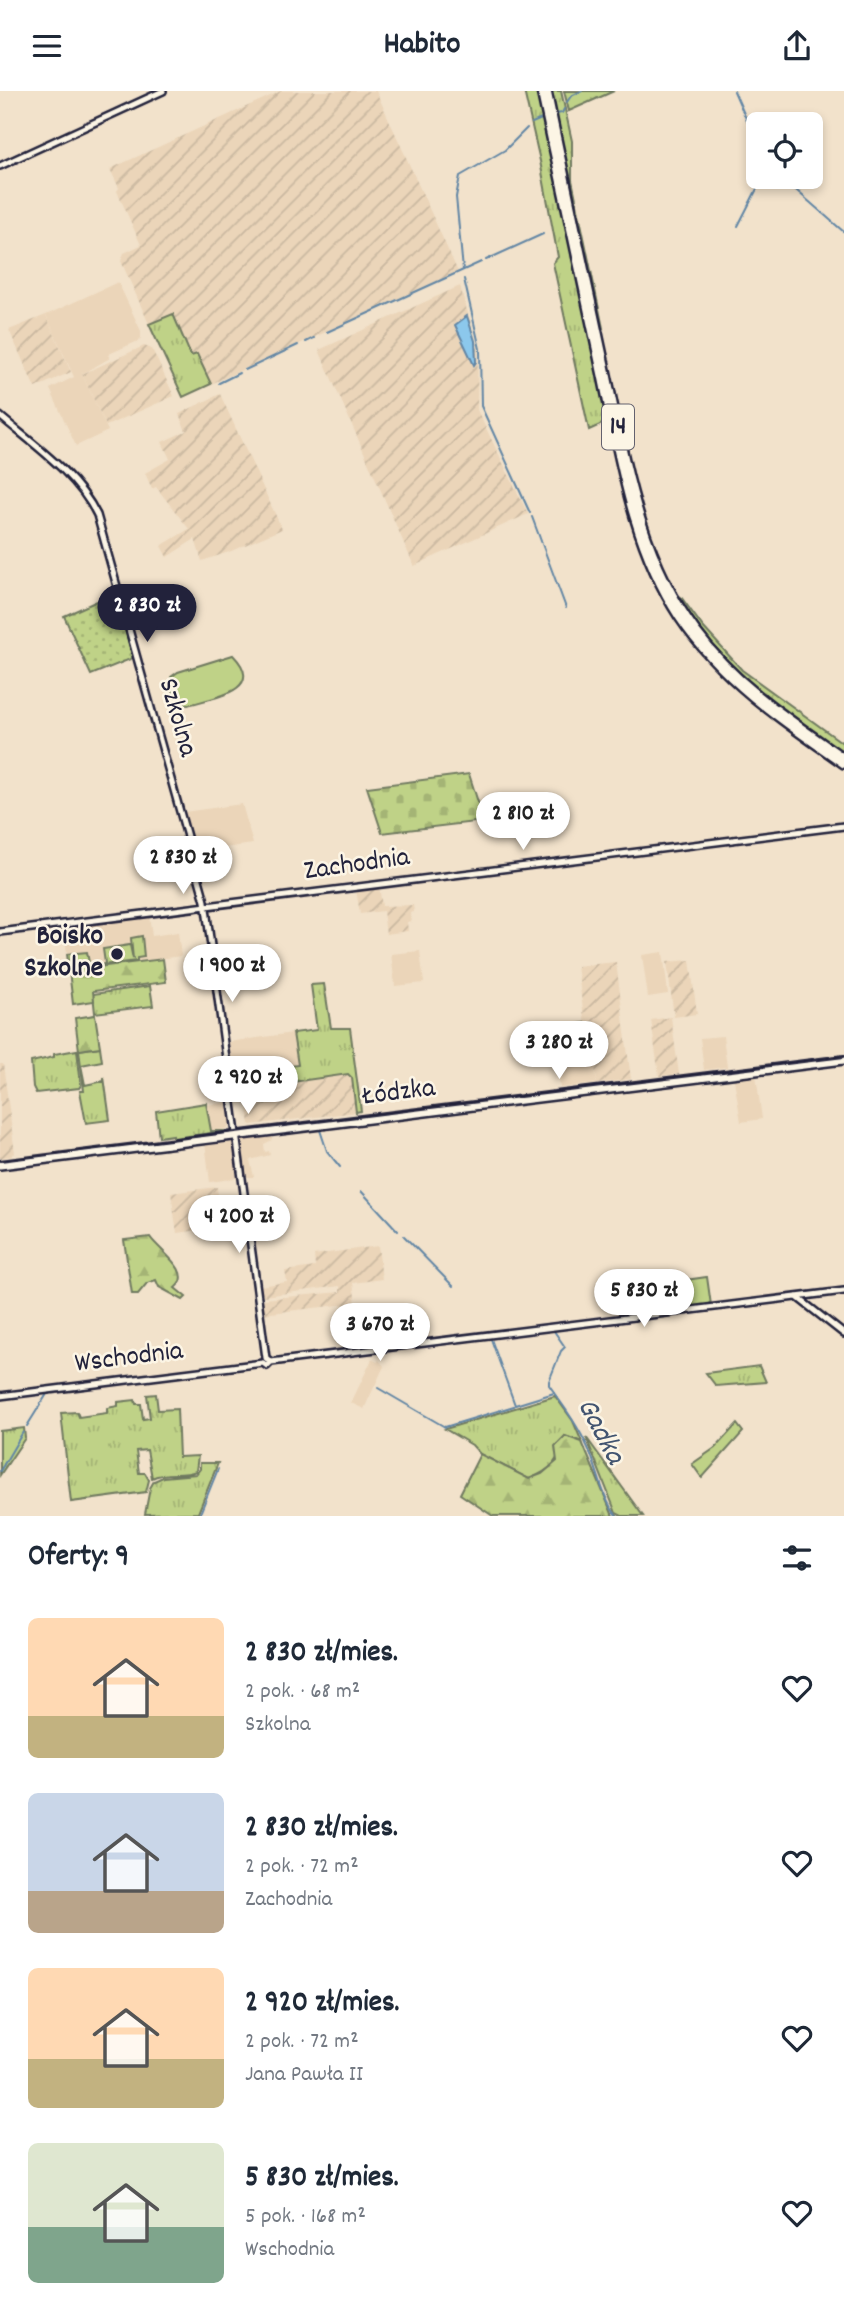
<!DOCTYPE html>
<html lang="pl">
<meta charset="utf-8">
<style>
:root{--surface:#fff;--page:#f2f2f3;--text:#1f2937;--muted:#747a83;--accent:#22223b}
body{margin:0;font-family:Dekko,sans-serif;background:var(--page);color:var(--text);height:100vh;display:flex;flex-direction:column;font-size:26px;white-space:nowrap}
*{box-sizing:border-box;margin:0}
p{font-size:23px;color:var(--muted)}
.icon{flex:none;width:38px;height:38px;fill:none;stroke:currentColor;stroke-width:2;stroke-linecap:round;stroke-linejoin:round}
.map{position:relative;height:1425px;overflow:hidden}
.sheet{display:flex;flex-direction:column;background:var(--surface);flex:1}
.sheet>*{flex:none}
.tools{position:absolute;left:746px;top:21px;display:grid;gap:14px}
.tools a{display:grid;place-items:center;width:77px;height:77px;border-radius:10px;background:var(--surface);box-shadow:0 4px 10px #0003;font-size:35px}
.price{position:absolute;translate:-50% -60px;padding:0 16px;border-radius:24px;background:#fff;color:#222;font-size:23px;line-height:46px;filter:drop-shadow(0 2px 4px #0008)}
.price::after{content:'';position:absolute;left:50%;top:42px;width:21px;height:16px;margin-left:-10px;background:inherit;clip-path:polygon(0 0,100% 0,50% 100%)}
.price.active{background:var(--accent);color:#fff}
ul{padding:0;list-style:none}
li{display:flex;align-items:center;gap:21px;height:175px;padding:0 28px}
li span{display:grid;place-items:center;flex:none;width:196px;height:140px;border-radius:10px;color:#555}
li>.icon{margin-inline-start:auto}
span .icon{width:84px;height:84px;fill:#fffc;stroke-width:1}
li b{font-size:30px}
h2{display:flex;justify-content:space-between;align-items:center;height:84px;padding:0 28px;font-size:30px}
header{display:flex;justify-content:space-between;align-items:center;height:91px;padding:0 28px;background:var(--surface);font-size:32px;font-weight:700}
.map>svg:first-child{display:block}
</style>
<header><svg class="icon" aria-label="menu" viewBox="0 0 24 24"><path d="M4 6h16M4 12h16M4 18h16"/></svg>Habito<svg class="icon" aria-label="share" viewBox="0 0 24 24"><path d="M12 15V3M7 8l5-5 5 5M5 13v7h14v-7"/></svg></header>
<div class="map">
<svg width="844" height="1425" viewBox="0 0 844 1425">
<defs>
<pattern id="industrial-furrows" width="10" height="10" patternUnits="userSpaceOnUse" patternTransform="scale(1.75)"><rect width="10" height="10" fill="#ebd5b9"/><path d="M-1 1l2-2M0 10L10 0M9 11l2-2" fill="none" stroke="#c9b7a0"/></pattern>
<pattern id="grass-tufts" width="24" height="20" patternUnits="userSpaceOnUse" patternTransform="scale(1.75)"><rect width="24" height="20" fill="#bfd287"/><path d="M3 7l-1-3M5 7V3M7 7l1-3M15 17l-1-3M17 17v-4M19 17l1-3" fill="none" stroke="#a4b475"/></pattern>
<pattern id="forest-firs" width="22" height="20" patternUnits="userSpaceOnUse" patternTransform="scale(1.75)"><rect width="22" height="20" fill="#bfd287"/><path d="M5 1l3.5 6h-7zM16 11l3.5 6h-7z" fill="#a4b475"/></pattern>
<pattern id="cemetery-stones" width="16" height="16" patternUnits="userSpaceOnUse" patternTransform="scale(1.75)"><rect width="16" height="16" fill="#bfd287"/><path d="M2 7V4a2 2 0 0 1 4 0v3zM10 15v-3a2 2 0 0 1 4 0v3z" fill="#a4b475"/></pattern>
<pattern id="garden-dots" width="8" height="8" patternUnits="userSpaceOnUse" patternTransform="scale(1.75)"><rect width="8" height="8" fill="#bfd287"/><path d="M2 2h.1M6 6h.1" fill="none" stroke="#a4b475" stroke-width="1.8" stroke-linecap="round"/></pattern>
</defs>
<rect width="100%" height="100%" fill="#f2e2cb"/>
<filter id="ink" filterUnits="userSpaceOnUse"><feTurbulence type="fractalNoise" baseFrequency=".0143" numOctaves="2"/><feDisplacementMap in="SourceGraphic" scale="14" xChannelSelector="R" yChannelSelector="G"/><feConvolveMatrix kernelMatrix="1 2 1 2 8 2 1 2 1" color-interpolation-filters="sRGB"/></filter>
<g filter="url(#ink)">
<path fill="#ebd5b9" d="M118 191 141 240V247L138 250 109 263 110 267 82 283 108 340 76 355 50 298 74 286 46 224Z
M242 713 253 753 195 761 184 721Z
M149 825 152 845 178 841 181 865 89 877 87 861 67 863 64 836Z
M420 860 424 892 395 895 391 863Z
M663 861 668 903 648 906 642 864Z
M293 942 298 974 253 980 254 993 234 996 228 951Z
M723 945 727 976 704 979 700 947Z
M593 961 597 993 560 997 556 966Z
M756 984 762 1028 741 1031 734 988Z
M227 1011 230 1033 227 1038 210 1040 207 1014Z
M272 1045V1049L264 1053 265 1061 269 1060 270 1064 250 1069 254 1086H245L241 1050Z
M234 1051 238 1087 210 1091 205 1052Z
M372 1268 377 1271 379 1269 384 1275 364 1318 351 1312Z"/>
<path fill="url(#industrial-furrows)" d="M281 0H376L458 181 211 293 197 263 191 265 173 223 149 233 121 170 124 162 141 154 117 100 119 97 110 78Z
M460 195 478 257 477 319 528 423 414 475 319 259Z
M46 224 71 281 35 297 9 239Z
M144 255 152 258 174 305 106 335 82 283Z
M220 303 282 438 229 461 202 470 195 448 167 466 161 455 189 438 156 396 152 398 145 382 170 368 162 351 186 340 179 323Z
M379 795 382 815 413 814 414 821 410 822 411 830 407 831 408 840 386 843 383 820 360 823 356 798Z
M690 869 697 923 674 926 667 871Z
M616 871 631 988 597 993 593 961 588 956 577 875Z
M671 926 679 983 659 985 651 929Z
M0 973H3L15 1062 12 1063V1065L0 1067Z
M348 983 352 987 356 1021 250 1034 248 1016 273 1011 270 994Z
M217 1096 222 1136 177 1142 171 1102Z
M378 1155 382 1188 353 1192 356 1212 263 1223 262 1211 264 1208 340 1201V1195L264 1205 261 1203 260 1195 287 1191 285 1180 315 1176 314 1164Z"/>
<path fill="url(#grass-tufts)" stroke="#707a61" stroke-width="2" d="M524 0H538L609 330 589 339 553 172 558 166 540 70Z
M550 0H561L572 50V89L603 237 600 238Z
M564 0H614L569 20Z
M173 223 191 265 197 263 211 293 183 306 149 233Z
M674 502 681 506 703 536 742 579 844 653V664L743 589 704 547Z
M324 893 331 937H350L361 1020 356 1021 352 987 348 983 271 994 273 1011 263 1012 260 993H254L253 980 298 974 293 942 317 939 311 894Z
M150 895 153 915 95 922 93 903Z
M585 932 588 957 559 961 556 959 553 937Z
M100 956 102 970 81 974 85 994 104 990V986L110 1029 86 1032 80 1000H84L79 959Z
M77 959 81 994 79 997 36 1002 33 996 31 971 54 966V963Z
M206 1012 211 1040H227L173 1047V1044L159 1046 156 1020Z
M707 1186 711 1214 691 1216 688 1213 685 1189Z
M759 1275 766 1291 716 1295 706 1282Z
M156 1303 158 1319 177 1318 179 1366 198 1365 196 1380C182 1386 166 1380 152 1387L147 1359 136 1360 139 1382H145L149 1389 146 1401 71 1411 61 1322 77 1321 79 1326 107 1322V1317L118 1315V1311L135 1309 136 1313H141L143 1328 150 1327 147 1304Z
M555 1305 573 1330 582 1351 565 1345C558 1370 554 1378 529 1388L480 1363 472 1354 445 1338Z
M737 1333 743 1341 702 1387 692 1373 715 1357Z
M24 1337 25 1347 0 1384V1340Z
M586 1346 643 1425H622L616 1422Z
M200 1372H218L198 1422 145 1423 150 1397 154 1390 163 1386 196 1383 200 1378Z"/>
<path fill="url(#forest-firs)" stroke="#707a61" stroke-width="2" d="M87 861 90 877 163 868 166 891 93 900 94 910 73 913 67 863Z
M95 924 100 956 79 959 75 927Z
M150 1146C158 1159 195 1181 175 1197L186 1206 183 1209 159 1196 156 1189 147 1192 138 1203H132L124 1149Z
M565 1345 582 1351 613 1425H493L460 1403 480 1363 529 1388 542 1383 557 1370 555 1355Z"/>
<path fill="url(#cemetery-stones)" stroke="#707a61" stroke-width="2" d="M469 683 484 730 382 742 367 696Z"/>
<path fill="url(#garden-dots)" stroke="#707a61" stroke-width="2" d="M115 502 133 567 91 584 64 525Z"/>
<path fill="#bfd287" stroke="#707a61" stroke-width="2" d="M233 564C268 600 212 607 188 614 174 611 172 599 171 586L178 581Z
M142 845 144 866 137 867V870L102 874 105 872 103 858 130 854 133 868 131 847Z"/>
<path fill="#8cc8ec" stroke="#6286a5" stroke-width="2" d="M467 225 475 250 476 271 474 274 455 234Z"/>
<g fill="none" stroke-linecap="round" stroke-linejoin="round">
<path stroke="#6286a5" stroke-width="2" d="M734 0 758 55
M567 11 571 5 582 0
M556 23 562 22 564 18
M532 32 544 27
M781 86 844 141
M738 135 763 86
M486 169 543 143
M463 179 456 106 460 85 505 59 527 37
M464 188 480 258 481 315 530 422
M327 241 481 171
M306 251 314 247
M245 279 298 254
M219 292 239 282
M532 426 566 517
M320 1039 327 1060 340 1076
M361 1100 398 1140
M404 1145 453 1195
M554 1240 565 1256 561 1260 549 1290V1294L554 1301
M491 1248 515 1314 554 1302C569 1322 582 1341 591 1364 599 1384 603 1409 617 1425
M378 1297 445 1336 514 1315
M27 1335 47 1303
M0 1380 23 1341
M199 1425 218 1378"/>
<g stroke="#22223b" stroke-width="10">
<path id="minor" d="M0 75 163 0
M0 325C34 354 77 383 97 424L205 810 266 1267 271 1271 267 1275 263 1272
M0 841 844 735
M797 1206 844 1243
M271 1271 844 1200
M0 1305 263 1272"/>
</g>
<g stroke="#22223b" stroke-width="12">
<path id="major" d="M541 0C561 93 581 187 601 280 619 364 631 453 679 526 721 589 783 631 844 673
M547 0C565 88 584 177 603 265 624 360 636 460 696 540 735 593 790 629 844 667
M0 1074 844 969"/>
</g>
<use href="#minor" stroke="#fcf5e5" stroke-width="5"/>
<use href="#major" stroke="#fcf5e5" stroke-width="7"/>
<path stroke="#22223b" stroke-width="2" d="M0 1070 844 966"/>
</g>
</g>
<circle fill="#22223b" stroke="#fcf5e5" stroke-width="2.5" cx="117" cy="863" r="7"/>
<g text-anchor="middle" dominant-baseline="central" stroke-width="5" stroke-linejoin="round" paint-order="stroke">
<rect fill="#fcf5e5" stroke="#63616e" stroke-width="2" x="602" y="313.5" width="32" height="45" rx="5"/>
<g font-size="26" font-weight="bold" fill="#22223b">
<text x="618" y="336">14</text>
</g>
<g font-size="28" fill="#22223b" stroke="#fcf5e5">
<text transform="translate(176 627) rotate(74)">Szkolna</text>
<text transform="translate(357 775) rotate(-8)">Zachodnia</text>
<text transform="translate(399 1003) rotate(-7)">Łódzka</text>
<text transform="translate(129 1268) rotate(-7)">Wschodnia</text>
</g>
<g font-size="28" font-weight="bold" fill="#22223b" stroke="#fcf5e5" text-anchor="end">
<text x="103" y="847">Boisko<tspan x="103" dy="32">Szkolne</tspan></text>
</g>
<g font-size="30" font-style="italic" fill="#425470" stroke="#fcf5e5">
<text transform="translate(599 1341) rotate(62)">Gadka</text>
</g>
</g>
</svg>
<div class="tools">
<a><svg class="icon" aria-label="locate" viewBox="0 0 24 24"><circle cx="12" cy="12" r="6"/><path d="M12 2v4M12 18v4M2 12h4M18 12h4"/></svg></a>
</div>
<b class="price active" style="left:147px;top:553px">2 830 zł</b>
<b class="price" style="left:523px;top:761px">2 810 zł</b>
<b class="price" style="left:183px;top:805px">2 830 zł</b>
<b class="price" style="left:232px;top:913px">1 900 zł</b>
<b class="price" style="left:559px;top:990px">3 280 zł</b>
<b class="price" style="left:248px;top:1025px">2 920 zł</b>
<b class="price" style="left:239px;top:1164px">4 200 zł</b>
<b class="price" style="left:644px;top:1238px">5 830 zł</b>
<b class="price" style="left:380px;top:1272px">3 670 zł</b>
</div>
<section class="sheet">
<h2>Oferty: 9<svg class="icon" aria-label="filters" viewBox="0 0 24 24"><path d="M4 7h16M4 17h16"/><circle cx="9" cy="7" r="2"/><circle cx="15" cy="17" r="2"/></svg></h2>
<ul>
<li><span style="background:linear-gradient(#ffd9b3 70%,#c2b280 0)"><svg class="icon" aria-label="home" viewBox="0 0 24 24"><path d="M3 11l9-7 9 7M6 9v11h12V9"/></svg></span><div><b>2 830 zł/mies.</b><p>2 pok. · 68 m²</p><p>Szkolna</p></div><svg class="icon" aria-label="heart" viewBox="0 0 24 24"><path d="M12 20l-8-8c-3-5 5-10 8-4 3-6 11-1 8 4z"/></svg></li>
<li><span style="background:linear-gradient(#c9d6e8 70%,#b9a48a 0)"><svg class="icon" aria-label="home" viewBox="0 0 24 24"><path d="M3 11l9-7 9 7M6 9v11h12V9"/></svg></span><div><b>2 830 zł/mies.</b><p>2 pok. · 72 m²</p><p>Zachodnia</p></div><svg class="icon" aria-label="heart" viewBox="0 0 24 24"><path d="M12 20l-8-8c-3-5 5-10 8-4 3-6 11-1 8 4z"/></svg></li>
<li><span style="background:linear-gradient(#ffd9b3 65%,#c2b280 0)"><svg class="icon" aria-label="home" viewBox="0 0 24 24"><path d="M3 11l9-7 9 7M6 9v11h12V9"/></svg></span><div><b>2 920 zł/mies.</b><p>2 pok. · 72 m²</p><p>Jana Pawła II</p></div><svg class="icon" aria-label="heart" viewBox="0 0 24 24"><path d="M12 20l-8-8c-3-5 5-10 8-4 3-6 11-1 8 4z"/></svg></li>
<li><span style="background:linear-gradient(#dfe7d0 60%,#7fa58c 0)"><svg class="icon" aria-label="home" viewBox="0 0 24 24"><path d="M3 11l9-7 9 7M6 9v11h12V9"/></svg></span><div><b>5 830 zł/mies.</b><p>5 pok. · 168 m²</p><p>Wschodnia</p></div><svg class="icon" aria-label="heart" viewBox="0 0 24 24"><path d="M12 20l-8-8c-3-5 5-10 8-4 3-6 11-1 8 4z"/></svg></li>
</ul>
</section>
